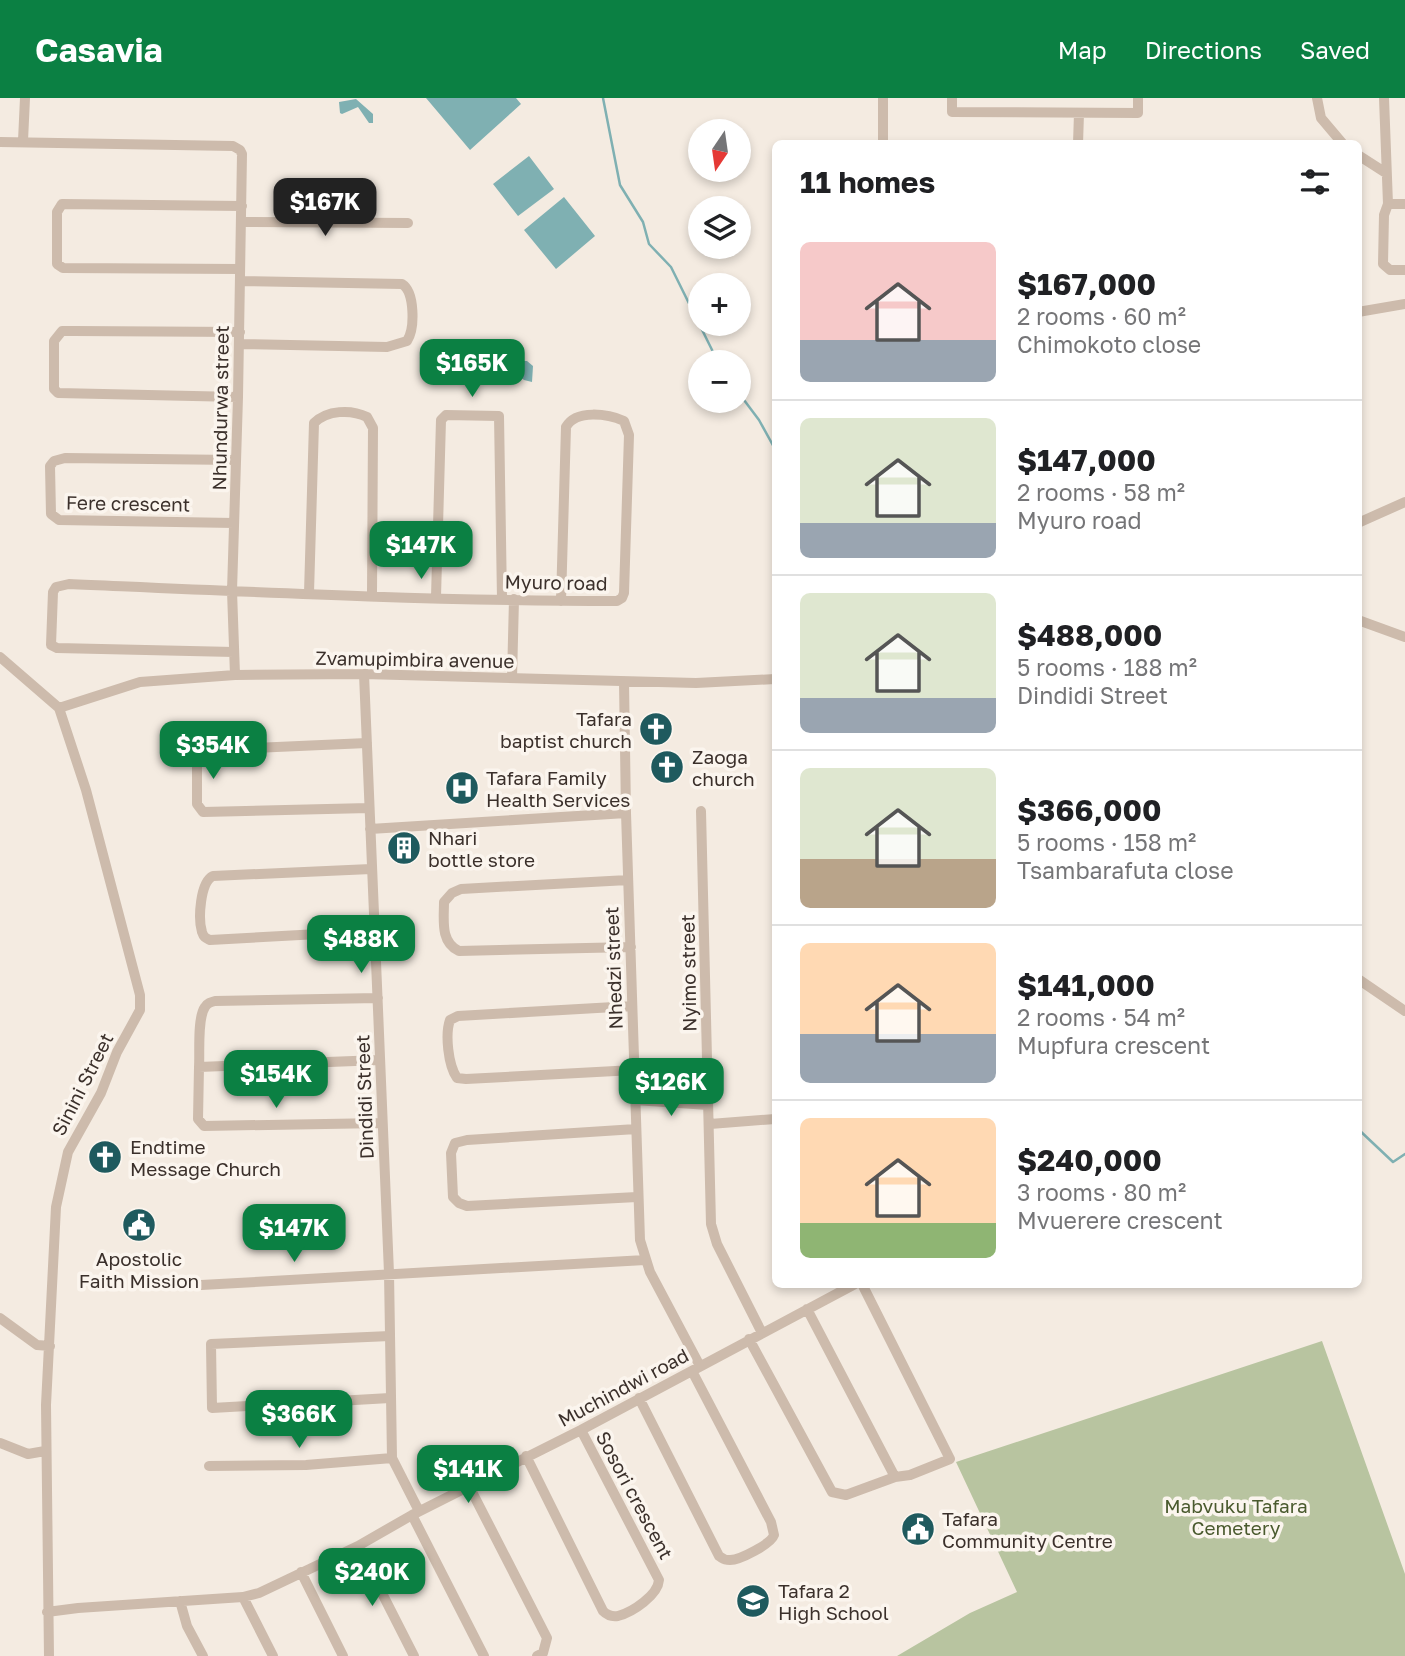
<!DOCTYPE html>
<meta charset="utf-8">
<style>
:root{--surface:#fff;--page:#f6f6f6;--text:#202124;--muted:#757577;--line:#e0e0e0;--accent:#0b8043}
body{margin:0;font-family:"Golos Text",sans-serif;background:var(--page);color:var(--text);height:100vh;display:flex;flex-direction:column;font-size:26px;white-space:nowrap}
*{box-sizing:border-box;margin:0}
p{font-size:23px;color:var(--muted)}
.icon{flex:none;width:38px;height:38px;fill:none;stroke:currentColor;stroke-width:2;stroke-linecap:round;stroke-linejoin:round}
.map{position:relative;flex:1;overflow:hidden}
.drawer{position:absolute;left:772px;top:42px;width:590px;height:1148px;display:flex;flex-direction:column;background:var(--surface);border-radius:10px;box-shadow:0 4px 10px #0003}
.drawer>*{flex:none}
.needle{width:46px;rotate:193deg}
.tools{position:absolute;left:688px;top:21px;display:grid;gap:14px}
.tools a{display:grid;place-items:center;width:63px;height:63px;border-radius:50%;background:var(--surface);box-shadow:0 4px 10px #0003;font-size:35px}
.price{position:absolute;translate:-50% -60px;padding:0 16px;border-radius:14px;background:var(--accent);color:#fff;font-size:23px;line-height:46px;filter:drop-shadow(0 2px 4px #0008)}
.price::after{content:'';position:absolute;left:50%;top:42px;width:21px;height:16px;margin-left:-10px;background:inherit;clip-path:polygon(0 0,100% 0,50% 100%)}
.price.active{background:#222;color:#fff}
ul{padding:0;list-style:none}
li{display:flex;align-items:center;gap:21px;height:175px;padding:0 28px}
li+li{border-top:2px solid var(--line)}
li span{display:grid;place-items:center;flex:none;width:196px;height:140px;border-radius:10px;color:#555}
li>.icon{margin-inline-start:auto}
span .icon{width:84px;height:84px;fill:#fffc;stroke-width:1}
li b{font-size:30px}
h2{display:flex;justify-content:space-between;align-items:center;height:84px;padding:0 28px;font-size:30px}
header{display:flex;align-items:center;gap:42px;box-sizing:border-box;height:98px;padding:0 35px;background:var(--accent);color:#fff}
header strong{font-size:33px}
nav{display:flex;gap:38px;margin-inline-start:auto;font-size:24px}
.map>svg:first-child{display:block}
</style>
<header>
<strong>Casavia</strong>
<nav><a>Map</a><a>Directions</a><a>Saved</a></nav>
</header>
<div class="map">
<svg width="1405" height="1558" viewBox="0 0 1405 1558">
<rect width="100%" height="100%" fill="#f4ebe1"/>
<path fill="#b8c4a0" d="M1322 1243 1405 1476V1558H897L970 1515 1017 1494 956 1364Z"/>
<path fill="#7fb0b2" d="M426 0H516L521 6 470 52Z
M356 1 373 16V25H369L358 9 342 16 340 15 339 4Z
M529 58 554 91 518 118 493 86Z
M564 99 595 138 556 171 524 132Z
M519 263H527L533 268 532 284 524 282 514 274 513 264Z"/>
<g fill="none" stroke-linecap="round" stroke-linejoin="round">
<path stroke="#7fb0b2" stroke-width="2.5" d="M603 0 620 87 643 124 649 146 671 169 718 264
M738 294 759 322 775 351
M1358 1031 1393 1064 1405 1056"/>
<path stroke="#cdbbac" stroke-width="10" d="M883 0V46
M952 0V14L1138 15V0
M1317 0 1321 20 1343 46
M1384 0 1388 106 1384 117 1383 166 1390 172H1405
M23 43 25 0
M0 44 233 48 240 52 242 56 238 299 232 493 235 577
M1078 46 1079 15
M1358 57 1386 75
M1388 106H1405
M242 124 408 125
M240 171 63 170 57 166V114L62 106 242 108
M1358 214 1405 206
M239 246 387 249 407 243C415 231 415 194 402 186L240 183
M238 299 58 295 54 291V243L62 233H74L240 234
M234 425 59 422 51 416 50 368 54 363 65 360 236 362
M1358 425 1405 404
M309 495 314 325C327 312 351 311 367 319L373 330 372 497
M436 499 441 322 446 317 499 318 502 501
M1358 522 1405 539
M234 554 57 550 51 547 53 494 56 489 69 486C251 494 434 503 617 503L622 500 624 495 629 337 624 323C608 316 576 311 566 329L561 503
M0 559 59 610
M364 576 389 1175 392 1360 419 1413
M512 580 514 501
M624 584 626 715 640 1142 650 1174 700 1268
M59 610 140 584 235 577 364 576 696 585 775 581
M367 645 205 652 197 660V706L203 714 369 710
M701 713 711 1126 717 1146 762 1235
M370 731 626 715
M371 771 213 778C200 784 198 821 202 834 204 840 206 840 210 842L374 833
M628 782 461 791 452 795 444 804C444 822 440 844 459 853L631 849
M1358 881 1405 913
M378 900 215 903C211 904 207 905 205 909 197 920 200 955 199 969L380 962
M632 908 458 918 450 922C445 936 448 967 457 980L466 981 634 972
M199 969 198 1021 204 1028 382 1025
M635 1002 708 1007
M710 1026 775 1021
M636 1031 467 1042 455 1045 451 1055 453 1099 459 1105 467 1108 637 1099
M862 1186 950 1361 910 1377 895 1379
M201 1187 645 1162
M0 1220 37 1247 50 1248
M390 1238 211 1246 212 1310 390 1300
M749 1241 832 1394 846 1397 895 1379 807 1211
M639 1300 719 1458C724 1461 723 1462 730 1462 740 1462 771 1446 774 1437L771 1424 692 1273
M0 1345 28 1356 45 1353
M526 1358 603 1513C607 1517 612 1519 618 1518 633 1514 658 1497 659 1482L581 1332
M209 1368 306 1367 392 1360
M469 1388 547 1540 543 1555 537 1558
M412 1417 484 1558
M358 1448 414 1558
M301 1474 343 1558
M243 1499 273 1558
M180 1503 187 1528 203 1558
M47 1514 78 1510 243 1499 259 1495 358 1448 412 1417 581 1332 855 1186
M49 1558 46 1307 56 1109 68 1054 101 995 117 954 140 912V897L86 692 59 610"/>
</g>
<defs>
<g id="church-disc" transform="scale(1.75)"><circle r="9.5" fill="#1f5a5e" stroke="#fbf5ee"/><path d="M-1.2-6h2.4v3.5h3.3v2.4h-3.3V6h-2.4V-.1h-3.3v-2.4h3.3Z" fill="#fff"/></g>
<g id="hospital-disc" transform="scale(1.75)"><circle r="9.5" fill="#1f5a5e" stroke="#fbf5ee"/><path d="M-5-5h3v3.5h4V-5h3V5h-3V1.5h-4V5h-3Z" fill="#fff"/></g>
<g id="building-disc" transform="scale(1.75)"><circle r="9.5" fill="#1f5a5e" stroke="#fbf5ee"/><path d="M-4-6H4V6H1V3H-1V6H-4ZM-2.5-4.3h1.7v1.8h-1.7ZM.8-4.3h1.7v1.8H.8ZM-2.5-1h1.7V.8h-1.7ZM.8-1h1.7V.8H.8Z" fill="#fff"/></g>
<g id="civic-disc" transform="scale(1.75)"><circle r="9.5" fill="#1f5a5e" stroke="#fbf5ee"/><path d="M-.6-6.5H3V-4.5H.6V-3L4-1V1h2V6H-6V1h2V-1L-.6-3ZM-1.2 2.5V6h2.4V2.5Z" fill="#fff"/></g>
<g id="school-disc" transform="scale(1.75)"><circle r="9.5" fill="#1f5a5e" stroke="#fbf5ee"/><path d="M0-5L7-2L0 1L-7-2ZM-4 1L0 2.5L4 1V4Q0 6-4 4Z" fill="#fff"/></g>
</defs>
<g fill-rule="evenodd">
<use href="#church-disc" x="656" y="631"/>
<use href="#church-disc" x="667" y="669"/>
<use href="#hospital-disc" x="462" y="690"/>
<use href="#building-disc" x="404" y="750"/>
<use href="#church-disc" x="105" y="1059"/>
<use href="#civic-disc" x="139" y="1127"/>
<use href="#civic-disc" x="918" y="1431"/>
<use href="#school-disc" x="753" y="1503"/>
</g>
<g text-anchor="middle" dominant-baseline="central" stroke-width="7" stroke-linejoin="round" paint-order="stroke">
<g font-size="19" fill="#3b302b" stroke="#fbf5ee">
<text transform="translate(220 310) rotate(-89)">Nhundurwa street</text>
<text transform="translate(128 405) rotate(1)">Fere crescent</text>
<text transform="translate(556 484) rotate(1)">Myuro road</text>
<text transform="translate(415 561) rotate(1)">Zvamupimbira avenue</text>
<text transform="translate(613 870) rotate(-92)">Nhedzi street</text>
<text transform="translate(688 875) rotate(-91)">Nyimo street</text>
<text transform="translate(82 986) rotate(-63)">Sinini Street</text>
<text transform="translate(364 999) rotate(-92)">Dindidi Street</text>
<text transform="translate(623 1289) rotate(-28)">Muchindwi road</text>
<text transform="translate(635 1397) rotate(62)">Sosori crescent</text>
</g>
<g font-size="19" fill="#3b302b" stroke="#fbf5ee" text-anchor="start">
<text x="632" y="620" text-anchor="end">Tafara<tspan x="632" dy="22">baptist church</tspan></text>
<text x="692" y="658">Zaoga<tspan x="692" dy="22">church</tspan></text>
<text x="486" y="679">Tafara Family<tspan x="486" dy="22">Health Services</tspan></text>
<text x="428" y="739">Nhari<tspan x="428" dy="22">bottle store</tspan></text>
<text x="130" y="1048">Endtime<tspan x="130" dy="22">Message Church</tspan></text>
<text x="139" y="1160" text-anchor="middle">Apostolic<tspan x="139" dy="22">Faith Mission</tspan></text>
<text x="942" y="1420">Tafara<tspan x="942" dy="22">Community Centre</tspan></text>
<text x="778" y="1492">Tafara 2<tspan x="778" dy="22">High School</tspan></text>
</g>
<g font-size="19" fill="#4a5a2e" stroke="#fbf5ee">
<text x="1236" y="1407">Mabvuku Tafara<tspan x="1236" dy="22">Cemetery</tspan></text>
</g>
</g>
</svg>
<div class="tools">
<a><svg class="needle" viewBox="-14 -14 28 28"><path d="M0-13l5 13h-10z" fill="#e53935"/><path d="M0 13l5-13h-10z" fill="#757577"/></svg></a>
<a><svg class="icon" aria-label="layers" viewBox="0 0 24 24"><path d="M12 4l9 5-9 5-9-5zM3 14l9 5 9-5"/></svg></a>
<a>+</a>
<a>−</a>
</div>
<b class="price active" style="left:325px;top:140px">$167K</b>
<b class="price" style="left:472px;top:301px">$165K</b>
<b class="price" style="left:421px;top:483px">$147K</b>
<b class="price" style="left:213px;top:683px">$354K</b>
<b class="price" style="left:361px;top:877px">$488K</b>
<b class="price" style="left:276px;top:1012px">$154K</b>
<b class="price" style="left:671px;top:1020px">$126K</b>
<b class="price" style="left:294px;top:1166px">$147K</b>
<b class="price" style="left:299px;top:1352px">$366K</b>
<b class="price" style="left:468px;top:1407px">$141K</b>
<b class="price" style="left:372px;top:1510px">$240K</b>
<section class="drawer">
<h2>11 homes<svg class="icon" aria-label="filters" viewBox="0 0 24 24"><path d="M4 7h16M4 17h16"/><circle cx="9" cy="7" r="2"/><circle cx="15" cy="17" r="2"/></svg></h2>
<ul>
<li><span style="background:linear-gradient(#f6c9c9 70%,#9aa5b1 0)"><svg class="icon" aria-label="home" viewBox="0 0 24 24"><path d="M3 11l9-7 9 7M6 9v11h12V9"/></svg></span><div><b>$167,000</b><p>2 rooms · 60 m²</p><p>Chimokoto close</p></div></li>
<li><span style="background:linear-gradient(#dfe7d0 75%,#9aa5b1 0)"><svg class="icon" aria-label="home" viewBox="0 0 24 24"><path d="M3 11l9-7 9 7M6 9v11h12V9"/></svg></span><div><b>$147,000</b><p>2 rooms · 58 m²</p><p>Myuro road</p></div></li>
<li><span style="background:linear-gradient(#dfe7d0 75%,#9aa5b1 0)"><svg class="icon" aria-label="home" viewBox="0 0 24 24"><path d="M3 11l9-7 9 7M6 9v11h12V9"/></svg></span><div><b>$488,000</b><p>5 rooms · 188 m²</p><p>Dindidi Street</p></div></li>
<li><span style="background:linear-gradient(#dfe7d0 65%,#b9a48a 0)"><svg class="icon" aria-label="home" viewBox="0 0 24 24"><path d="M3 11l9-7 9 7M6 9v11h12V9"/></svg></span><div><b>$366,000</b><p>5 rooms · 158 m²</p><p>Tsambarafuta close</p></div></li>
<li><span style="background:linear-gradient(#ffd9b3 65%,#9aa5b1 0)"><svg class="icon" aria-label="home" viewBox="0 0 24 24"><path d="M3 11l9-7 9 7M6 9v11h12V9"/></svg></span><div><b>$141,000</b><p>2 rooms · 54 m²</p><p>Mupfura crescent</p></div></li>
<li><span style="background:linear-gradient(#ffd9b3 75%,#8fb573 0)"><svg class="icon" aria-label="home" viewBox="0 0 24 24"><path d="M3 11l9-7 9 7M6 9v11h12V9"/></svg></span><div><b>$240,000</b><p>3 rooms · 80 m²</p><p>Mvuerere crescent</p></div></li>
</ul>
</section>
</div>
